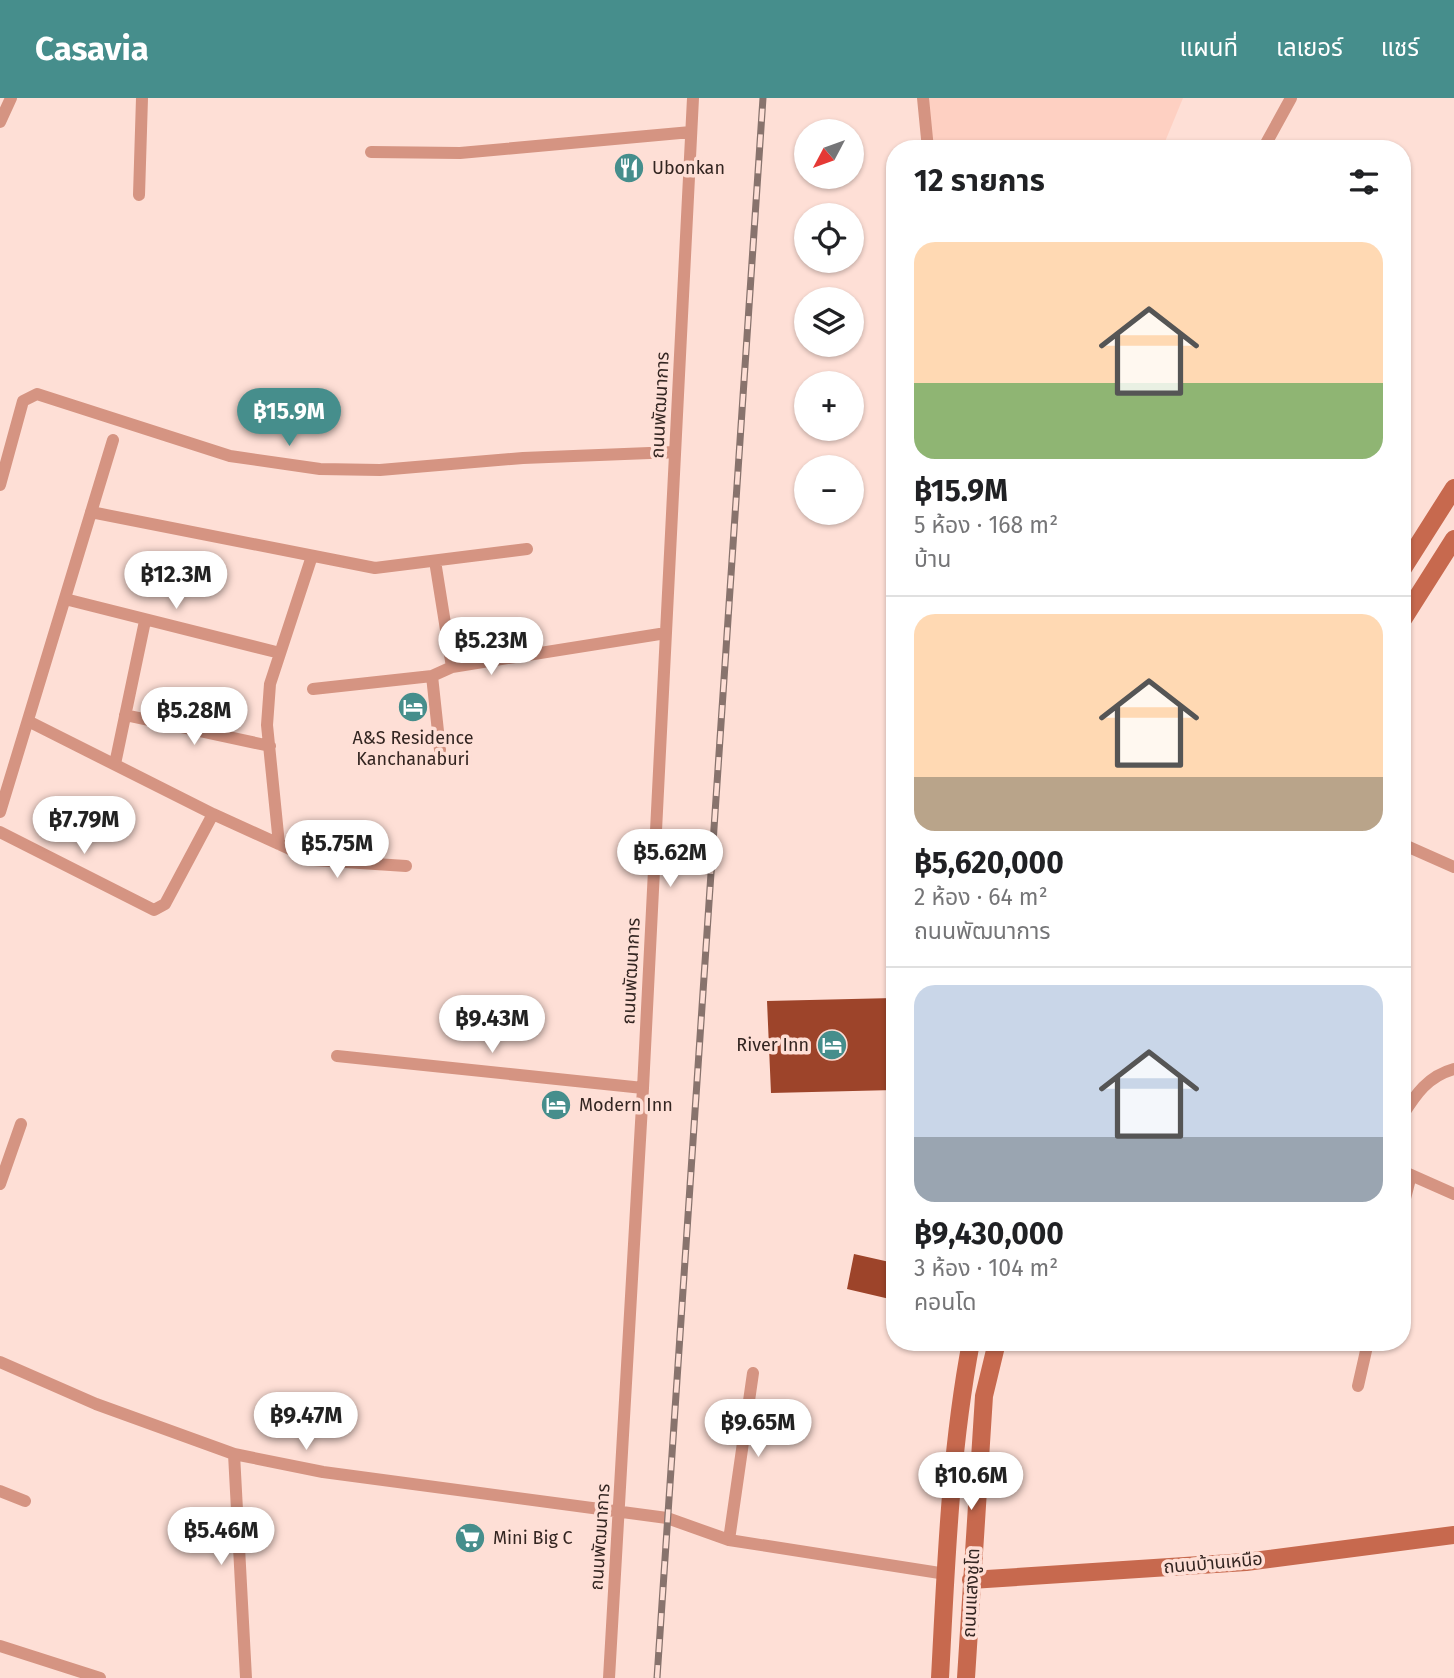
<!DOCTYPE html>
<html lang="th">
<meta charset="utf-8">
<style>
:root{--surface:#fff;--page:#f6f6f6;--text:#202124;--muted:#757577;--line:#e0e0e0;--accent:#468e8c}
body{margin:0;font-family:"Fira Sans","Noto Sans Thai",sans-serif;background:var(--page);color:var(--text);height:100vh;display:flex;flex-direction:column;font-size:26px;white-space:nowrap}
*{box-sizing:border-box;margin:0}
p{font-size:23px;color:var(--muted)}
.icon{flex:none;width:38px;height:38px;fill:none;stroke:currentColor;stroke-width:2;stroke-linecap:round;stroke-linejoin:round}
.map{position:relative;flex:1;overflow:hidden}
.details{position:absolute;left:886px;top:42px;width:525px;height:1211px;display:flex;flex-direction:column;background:var(--surface);border-radius:28px;box-shadow:0 2px 5px #0004}
.details>*{flex:none}
.needle{width:46px;rotate:229deg}
.tools{position:absolute;left:794px;top:21px;display:grid;gap:14px}
.tools a{display:grid;place-items:center;width:70px;height:70px;border-radius:50%;background:var(--surface);box-shadow:0 2px 5px #0004;font-size:35px}
.price{position:absolute;translate:-50% -60px;padding:0 16px;border-radius:24px;background:#fff;color:#222;font-size:23px;line-height:46px;filter:drop-shadow(0 2px 4px #0008)}
.price::after{content:'';position:absolute;left:50%;top:42px;width:21px;height:16px;margin-left:-10px;background:inherit;clip-path:polygon(0 0,100% 0,50% 100%)}
.price.on{background:var(--accent);color:#fff}
ul{padding:0;list-style:none}
li{display:grid;align-content:center;gap:14px;height:371px;padding:0 28px}
li+li{border-top:2px solid var(--line)}
li span{display:grid;place-items:center;height:217px;border-radius:21px;color:#555}
li>.icon{margin-inline-start:auto}
span .icon{width:126px;height:126px;fill:#fffc;stroke-width:1}
li b{font-size:30px}
h2{display:flex;justify-content:space-between;align-items:center;height:84px;padding:0 28px;font-size:30px}
header{display:flex;align-items:center;gap:42px;box-sizing:border-box;height:98px;padding:0 35px;background:var(--accent);color:#fff}
header strong{font-size:33px}
nav{display:flex;gap:38px;margin-inline-start:auto;font-size:24px}
.map>svg:first-child{display:block}
</style>
<header>
<strong>Casavia</strong>
<nav><a>แผนที่</a><a>เลเยอร์</a><a>แชร์</a></nav>
</header>
<div class="map">
<svg width="1454" height="1580" viewBox="0 0 1454 1580">
<rect width="100%" height="100%" fill="#fedfd6"/>
<path fill="#fed0c2" d="M923 0H1183L1162 51H928Z"/>
<path fill="#9d442a" d="M894 900V992L771 995 767 903Z
M854 1156 894 1165V1202L847 1191Z"/>
<g fill="none" stroke-linecap="round" stroke-linejoin="round">
<path stroke="#d59482" stroke-width="12" d="M923 0 928 51
M0 24 11 0
M1263 51 1291 0
M371 54 460 55 691 34
M139 97 142 0
M0 387 23 303 37 296 230 358 320 371 380 372 523 360 675 354
M91 414 375 470 527 451
M435 463 452 569
M65 501 280 555
M432 578 440 652
M313 591 432 578 452 569 666 535
M125 617 270 648
M28 623 213 716 314 762 406 768
M115 666 145 523
M0 714 113 342
M0 734 154 812 165 806 213 716
M279 746 267 627 270 586 312 458
M1402 746 1454 769
M337 958 643 990
M1402 1018C1416 996 1428 978 1454 971
M1402 1073 1454 1096
M0 1086 21 1026
M1402 1112 1411 1077
M0 1264 96 1306 234 1356 323 1374 667 1420 729 1442 946 1476
M1358 1288 1368 1244
M234 1356 246 1580
M0 1393 25 1403
M729 1442 753 1275
M0 1548 100 1580
M609 1580 643 990 693 0"/>
<path stroke="#c7694e" stroke-width="18" d="M1402 472 1454 390
M1402 523 1454 441
M971 1482 1246 1464 1454 1437
M940 1580C946 1469 950 1354 971 1244
M966 1580 984 1298 997 1244"/>
<g stroke="#88736d" stroke-width="7">
<path id="rail" d="M657 1580 763 0"/>
</g>
<use href="#rail" stroke="#fedfd6" stroke-width="4.5" stroke-dasharray="13" stroke-linecap="butt"/>
</g>
<defs>
<g id="restaurant-disc" transform="scale(1.575)"><circle r="9.5" fill="#468e8c" stroke="#fedfd6"/><path d="M-5-6h1v4h1v-4h1v4h1v-4h1v5L-1.5 .5V6h-2V.5L-5-1ZM5-6V6H3V1.5H1.5Q1.5-4 5-6Z" fill="#fff"/></g>
<g id="hotel-disc" transform="scale(1.575)"><circle r="9.5" fill="#468e8c" stroke="#fedfd6"/><path d="M-6-4.5h1.5V1H6V5H4.5V3h-9V5H-6ZM-4 0a1.8 1.8 0 1 1 3.6 0ZM.5 0V-2.5h3Q6-2.5 6 0Z" fill="#fff"/></g>
<g id="supermarket-disc" transform="scale(1.575)"><circle r="9.5" fill="#468e8c" stroke="#fedfd6"/><path d="M-6-5.5h2.5l.6 2H6L4.5 2H-2.5L-4.4-4H-6ZM-1.5 3.2a1.3 1.3 0 1 0 .1 0ZM3 3.2a1.3 1.3 0 1 0 .1 0Z" fill="#fff"/></g>
</defs>
<g fill-rule="evenodd">
<use href="#restaurant-disc" x="629" y="70"/>
<use href="#hotel-disc" x="413" y="609"/>
<use href="#hotel-disc" x="832" y="947"/>
<use href="#hotel-disc" x="556" y="1007"/>
<use href="#supermarket-disc" x="470" y="1440"/>
</g>
<g text-anchor="middle" dominant-baseline="central" stroke-width="7" stroke-linejoin="round" paint-order="stroke">
<g font-size="18" fill="#332521" stroke="#fedfd6" text-anchor="start">
<text x="652" y="70">Ubonkan</text>
<text x="413" y="640" text-anchor="middle">A&amp;S Residence<tspan x="413" dy="21">Kanchanaburi</tspan></text>
<text x="809" y="947" text-anchor="end">River Inn</text>
<text x="579" y="1007">Modern Inn</text>
<text x="493" y="1440">Mini Big C</text>
</g>
<g font-size="18" fill="#332521" stroke="#fedfd6">
<text transform="translate(660 307) rotate(-87)">ถนนพัฒนาการ</text>
<text transform="translate(631 873) rotate(-87)">ถนนพัฒนาการ</text>
<text transform="translate(600 1439) rotate(-86)">ถนนพัฒนาการ</text>
<text transform="translate(1213 1465) rotate(-5)">ถนนบ้านเหนือ</text>
<text transform="translate(971 1495) rotate(-87)">ถนนแสงชูโต</text>
</g>
</g>
</svg>
<div class="tools">
<a><svg class="needle" viewBox="-14 -14 28 28"><path d="M0-13l5 13h-10z" fill="#e53935"/><path d="M0 13l5-13h-10z" fill="#757577"/></svg></a>
<a><svg class="icon" aria-label="locate" viewBox="0 0 24 24"><circle cx="12" cy="12" r="6"/><path d="M12 2v4M12 18v4M2 12h4M18 12h4"/></svg></a>
<a><svg class="icon" aria-label="layers" viewBox="0 0 24 24"><path d="M12 4l9 5-9 5-9-5zM3 14l9 5 9-5"/></svg></a>
<a>+</a>
<a>−</a>
</div>
<b class="price on" style="left:289px;top:350px">฿15.9M</b>
<b class="price" style="left:176px;top:513px">฿12.3M</b>
<b class="price" style="left:491px;top:579px">฿5.23M</b>
<b class="price" style="left:194px;top:649px">฿5.28M</b>
<b class="price" style="left:84px;top:758px">฿7.79M</b>
<b class="price" style="left:337px;top:782px">฿5.75M</b>
<b class="price" style="left:670px;top:791px">฿5.62M</b>
<b class="price" style="left:492px;top:957px">฿9.43M</b>
<b class="price" style="left:306px;top:1354px">฿9.47M</b>
<b class="price" style="left:758px;top:1361px">฿9.65M</b>
<b class="price" style="left:971px;top:1414px">฿10.6M</b>
<b class="price" style="left:221px;top:1469px">฿5.46M</b>
<section class="details">
<h2>12 รายการ<svg class="icon" aria-label="filters" viewBox="0 0 24 24"><path d="M4 7h16M4 17h16"/><circle cx="9" cy="7" r="2"/><circle cx="15" cy="17" r="2"/></svg></h2>
<ul>
<li><span style="background:linear-gradient(#ffd9b3 65%,#8fb573 0)"><svg class="icon" aria-label="home" viewBox="0 0 24 24"><path d="M3 11l9-7 9 7M6 9v11h12V9"/></svg></span><div><b>฿15.9M</b><p>5 ห้อง · 168 m²</p><p>บ้าน</p></div></li>
<li><span style="background:linear-gradient(#ffd9b3 75%,#b9a48a 0)"><svg class="icon" aria-label="home" viewBox="0 0 24 24"><path d="M3 11l9-7 9 7M6 9v11h12V9"/></svg></span><div><b>฿5,620,000</b><p>2 ห้อง · 64 m²</p><p>ถนนพัฒนาการ</p></div></li>
<li><span style="background:linear-gradient(#c9d6e8 70%,#9aa5b1 0)"><svg class="icon" aria-label="home" viewBox="0 0 24 24"><path d="M3 11l9-7 9 7M6 9v11h12V9"/></svg></span><div><b>฿9,430,000</b><p>3 ห้อง · 104 m²</p><p>คอนโด</p></div></li>
</ul>
</section>
</div>
